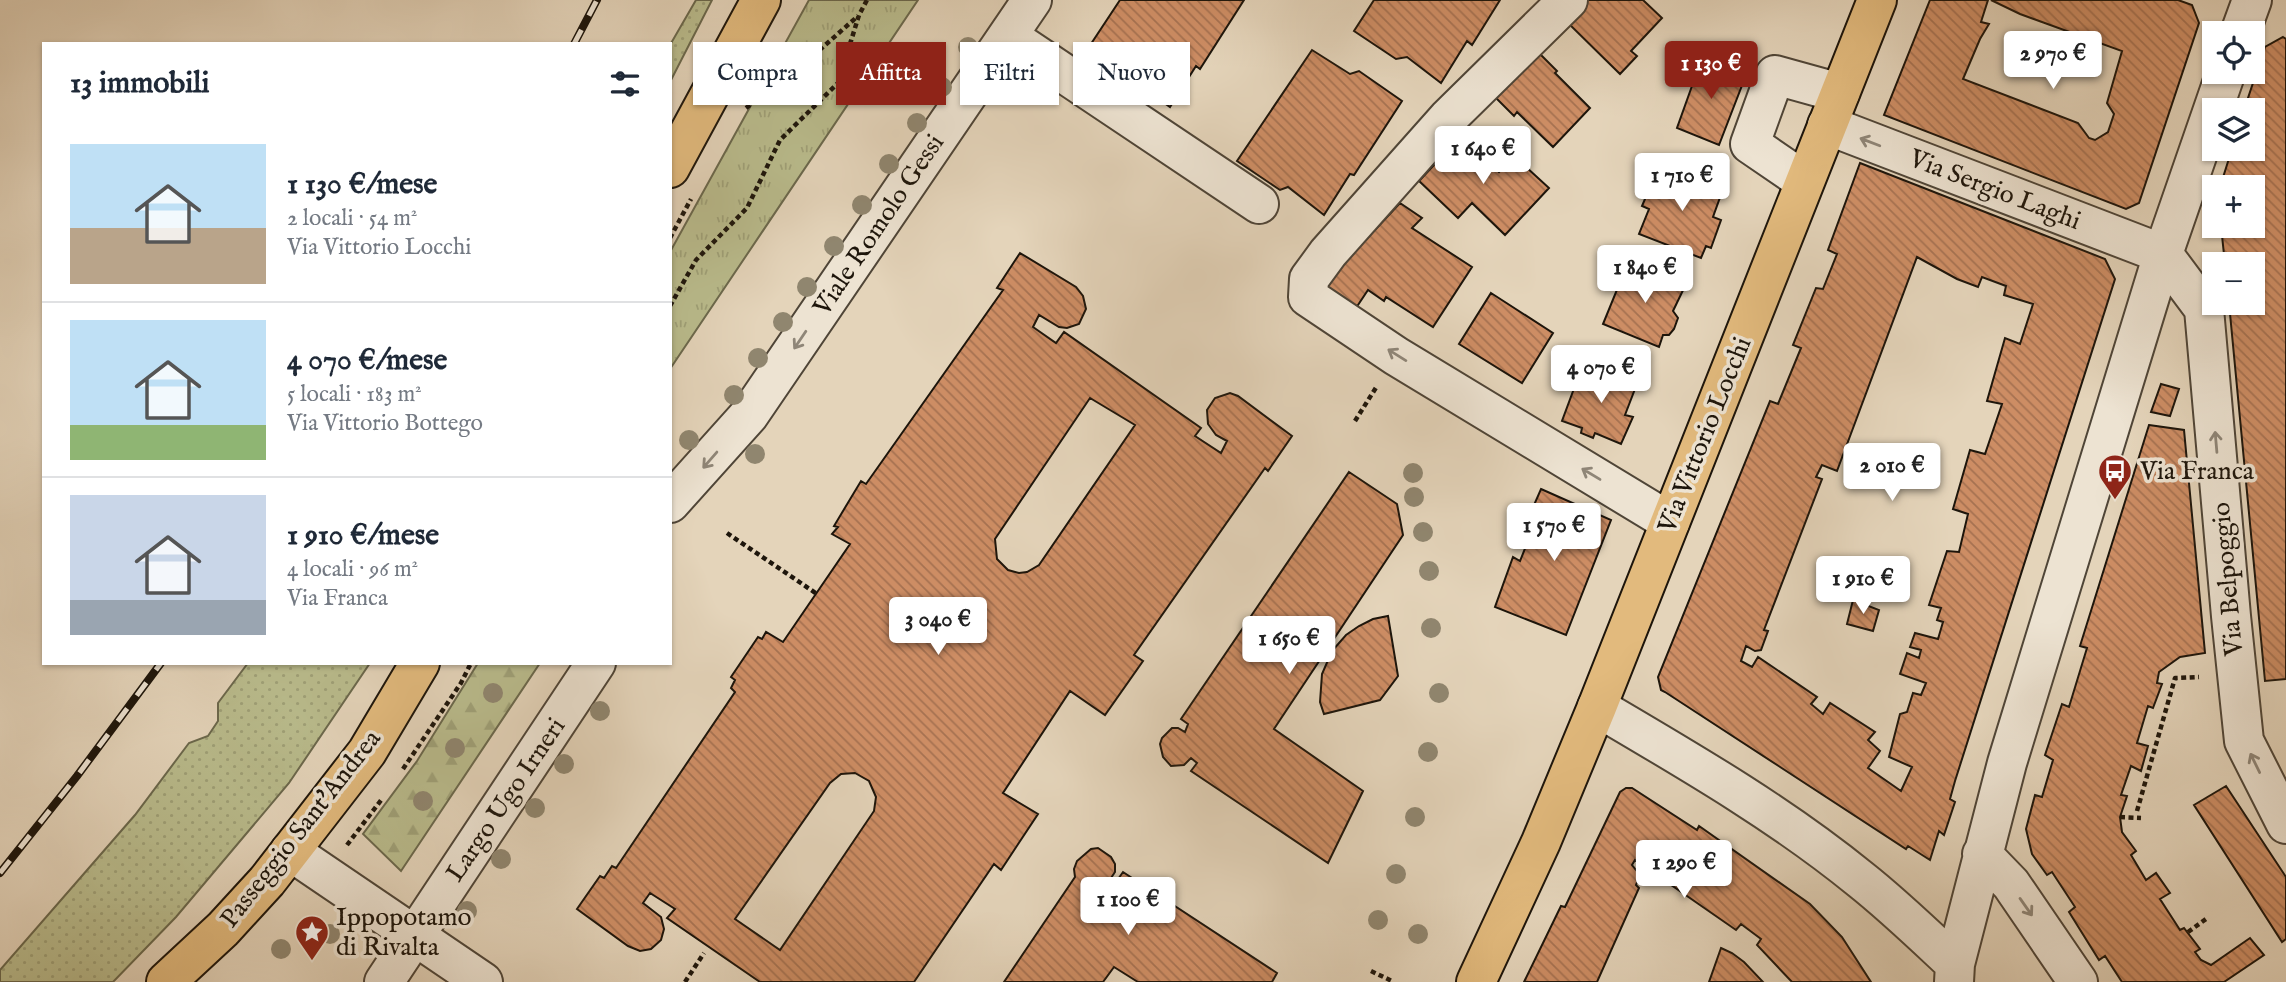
<!DOCTYPE html>
<html lang="it">
<meta charset="utf-8">
<style>
:root{--surface:#fff;--page:#f2f2f3;--text:#1f2937;--muted:#747a83;--line:#e0e1e3;--accent:#8f2418}
body{margin:0;font-family:"IM FELL English",serif;background:var(--page);color:var(--text);height:100vh;display:flex;flex-direction:column;font-size:26px;white-space:nowrap}
*{box-sizing:border-box;margin:0}
p{font-size:23px;color:var(--muted)}
.icon{flex:none;width:38px;height:38px;fill:none;stroke:currentColor;stroke-width:2;stroke-linecap:round;stroke-linejoin:round}
.map{position:relative;flex:1;overflow:hidden}
.panel{position:absolute;left:42px;top:42px;width:630px;height:623px;display:flex;flex-direction:column;background:var(--surface);border-radius:0px;box-shadow:0 2px 5px #0004}
.panel>*{flex:none}
.top-card{position:absolute;left:693px;top:42px;width:665px;height:63px;display:flex;gap:14px}
.tools{position:absolute;left:2202px;top:21px;display:grid;gap:14px}
.tools a{display:grid;place-items:center;width:63px;height:63px;border-radius:0px;background:var(--surface);box-shadow:0 2px 5px #0004;font-size:35px}
.price{position:absolute;translate:-50% -60px;padding:0 16px;border-radius:7px;background:#fff;color:#222;font-size:23px;line-height:46px;filter:drop-shadow(0 2px 4px #0008)}
.price::after{content:'';position:absolute;left:50%;top:42px;width:21px;height:16px;margin-left:-10px;background:inherit;clip-path:polygon(0 0,100% 0,50% 100%)}
.price.on{background:var(--accent);color:#fff}
ul{padding:0;list-style:none}
li{display:flex;align-items:center;gap:21px;height:175px;padding:0 28px}
li+li{border-top:2px solid var(--line)}
li span{display:grid;place-items:center;flex:none;width:196px;height:140px;border-radius:0px;color:#555}
li>.icon{margin-inline-start:auto}
span .icon{width:84px;height:84px;fill:#fffc;stroke-width:1}
li b{font-size:30px}
h2{display:flex;justify-content:space-between;align-items:center;height:84px;padding:0 28px;font-size:30px}
.tag{padding:0 24px;border-radius:0px;background:var(--surface);box-shadow:0 2px 5px #0004;font-size:24px;line-height:63px}
.tag.on{background:var(--accent);color:#fff}
.map>svg:first-child{display:block}
</style>
<div class="map">
<svg width="2286" height="982" viewBox="0 0 2286 982">
<defs>
<pattern id="grass-dots" width="8" height="8" patternUnits="userSpaceOnUse" patternTransform="scale(1.75)"><rect width="8" height="8" fill="#b9bb8c"/><path d="M2 2h.1M6 6h.1" fill="none" stroke="#9fa077" stroke-width="1.8" stroke-linecap="round"/></pattern>
<pattern id="forest-firs" width="22" height="20" patternUnits="userSpaceOnUse" patternTransform="scale(1.75)"><rect width="22" height="20" fill="#b9bb8c"/><path d="M5 1l3.5 6h-7zM16 11l3.5 6h-7z" fill="#9fa077"/></pattern>
<pattern id="park-tufts" width="24" height="20" patternUnits="userSpaceOnUse" patternTransform="scale(1.75)"><rect width="24" height="20" fill="#b9bb8c"/><path d="M3 7l-1-3M5 7V3M7 7l1-3M15 17l-1-3M17 17v-4M19 17l1-3" fill="none" stroke="#9fa077"/></pattern>
<pattern id="building-back-hatch" width="6" height="6" patternUnits="userSpaceOnUse" patternTransform="scale(1.75)"><rect width="6" height="6" fill="#cd8d64"/><path d="M-1 5l2 2M0 0l6 6M5-1l2 2" fill="none" stroke="#a67251"/></pattern>
</defs>
<rect width="100%" height="100%" fill="#e4d4ba"/>
<filter id="stains"><feTurbulence type="fractalNoise" baseFrequency=".00286" numOctaves="4"/><feColorMatrix values="0 0 0 0 .2 0 0 0 0 .09 0 0 0 0 .02 0 0 0 .5 -.17"/></filter>
<radialGradient id="worn" r=".72"><stop offset=".6" stop-color="#630" stop-opacity="0"/><stop offset="1" stop-color="#630" stop-opacity=".3"/></radialGradient>
<path fill="url(#grass-dots)" stroke="#6b684c" stroke-width="2" d="M696 0H712L670 82V45Z
M248 663H370L289 783 176 917 113 982H0V970L135 815 189 743 208 736 218 721V703Z"/>
<path fill="url(#forest-firs)" stroke="#6b684c" stroke-width="2" d="M478 663H540L401 871 363 834 417 761Z"/>
<path fill="url(#park-tufts)" stroke="#6b684c" stroke-width="2" d="M809 0H918L670 369V252Z"/>
<path fill="url(#building-back-hatch)" stroke="#1d150b" stroke-width="2" fill-rule="evenodd" d="M1120 0H1244L1200 69 1196 66 1170 107 1135 82 1124 84 1083 56Z
M1374 0H1500L1472 45 1467 41 1441 83 1407 57 1396 59 1354 31Z
M1584 0H1643L1662 18 1631 51 1637 56 1620 74 1565 20Z
M1930 0H1988L1981 22 1989 24 1980 39 1963 79 2078 123 2089 138 2095 140 2108 132 2114 114 2107 103 2122 51 2020 14 1991 0H2178L2192 5 2199 23 2139 203 2126 209 1884 115Z
M2283 37 2286 39V679L2265 681 2229 303H2252V264H2225L2221 226H2252V187H2220L2232 149H2252V110H2244L2265 47Z
M1312 50 1350 74 1359 71 1402 101 1354 175 1350 174 1324 215 1288 187 1280 190 1237 161Z
M1539 53 1557 71 1555 73 1590 108 1553 147 1517 112 1514 116 1496 98Z
M1702 58 1746 75 1719 145 1677 128Z
M1461 136 1499 172 1514 156 1549 188 1505 235 1472 203 1458 218 1419 181Z
M1860 163 2105 259 2115 279 1955 781 1950 799 1955 802 1944 835 1939 831 1930 860 1908 846 1906 849 1665 692 1661 690 1658 677 1770 401 1778 404 1801 348 1793 345 1816 288 1823 289 1837 254 1828 250ZM1917 257 1957 279 1978 287 1982 277 2006 286 2004 295 2033 304 2020 344 2005 338 1987 401 2002 404 1985 454 1970 450 1953 509 1968 514 1959 552 1947 551 1929 605 1941 608 1937 620 1943 622 1938 639 1915 633 1910 647 1921 650 1919 658 1907 653 1900 674 1926 683 1921 695 1913 693 1907 712 1900 714 1889 757 1912 767 1901 791 1868 768 1880 751 1868 740 1875 732 1830 703 1823 714 1811 704 1817 697 1758 657 1752 667 1741 661 1746 646 1755 651 1761 650 1768 631 1764 630 1822 479 1816 477 1822 465 1837 471Z
M1657 171 1683 181 1686 174 1723 189 1713 217 1721 220 1711 248 1706 246 1701 258 1639 234 1649 209 1642 206Z
M1400 203 1422 218 1412 228 1472 267 1433 327 1386 297 1384 301 1368 290 1354 311 1319 290Z
M1020 253 1076 287 1083 296 1086 309 1079 324 1067 328 1059 327 1039 315 1033 327 1056 343 1064 332 1201 428 1195 436 1221 453 1227 441 1216 435 1208 424 1207 410 1215 398 1230 393 1238 396 1292 436 1268 471 1265 468 1134 655 1143 661 1105 715 1070 691 1003 793 1038 814 1001 870 994 864 914 982H760L667 918 675 909 650 893 643 903 661 917 664 929 661 940 651 949 640 951 628 946 577 909 600 876 604 878 612 866 616 868 735 692 731 688 735 680 731 677 758 637 762 639 766 632 783 642 850 544 832 534 838 527 834 526 861 481 866 484 1003 290 997 288ZM1090 398 1135 425 1039 565 1027 572 1019 573 1008 570 997 559 995 539ZM855 773 869 781 876 797 874 811 780 950 735 919 830 783 841 774Z
M1627 265 1648 274 1649 269 1686 284 1673 311 1678 318 1674 329 1669 335H1663L1659 347 1603 324Z
M1491 293 1553 333 1522 383 1459 344Z
M1582 367 1606 377 1608 370 1638 381 1625 415 1633 417 1621 444 1595 433 1593 438 1581 433 1582 428 1562 421Z
M2161 384 2179 389 2170 416 2151 412Z
M2149 425 2184 430 2205 653 2180 657 2159 672 2157 683 2162 684 2153 708 2148 706 2137 743 2148 746 2141 771 2131 766 2121 795 2127 796 2120 817 2122 832 2136 851 2131 855 2146 880 2156 873 2170 893 2160 899 2180 930 2184 928 2200 949 2195 952 2201 960 2211 965 2250 938 2264 955 2224 982H2122L2105 956 2099 960 2069 912 2075 907 2052 872 2047 875 2032 854 2026 829 2035 795 2042 797 2053 760 2045 755 2062 704 2069 707 2087 648 2080 646Z
M1349 472 1397 504 1403 535 1274 729 1363 791 1328 863 1191 771 1197 763 1191 758 1184 765 1171 766 1163 757 1160 744 1162 738 1172 728H1178L1185 732 1188 724 1181 719Z
M1541 489 1611 520 1566 635 1495 607 1513 557 1520 561 1532 531 1524 528Z
M1853 600 1879 610 1873 631 1847 624Z
M1388 616 1398 676 1380 700 1324 714 1320 702 1322 674 1332 651 1346 635 1359 626 1373 619Z
M2226 786 2286 877V939L2282 942 2194 805Z
M1626 788H1632L1697 830 1699 826 1810 904 1842 937 1871 982H1792L1757 945 1761 939 1741 924 1736 930 1635 860 1632 865 1640 875 1636 885 1639 888 1597 982H1524L1561 906 1565 907 1620 792Z
M1098 848 1111 857 1115 864V872L1111 878 1116 882 1123 872 1277 973 1272 982H1138L1114 967 1103 982H1004L1075 877 1074 869 1077 861 1091 849Z
M1721 948 1732 953 1744 962 1763 982H1709Z"/>
<g fill="none" stroke-linecap="round" stroke-linejoin="round">
<g stroke="#4f4537" stroke-width="42">
<path id="minor" d="M1568 0 1448 118 1328 253 1309 279 1308 297 1396 356 1670 522
M2240 33 2252 0
M1008 36 1259 204
M1827 125 2163 254 2204 309 2231 616 2244 741 2286 824
M1804 181 1750 144 1775 75 1840 93
M670 503 749 415 1032 0
M1597 707C1687 760 1779 813 1860 879 1893 905 1924 935 1955 964
M290 851 483 982
M1982 854 2011 884 2078 982
M384 982 596 663
M1954 982 1955 964 2007 763 2163 254 2226 72"/>
</g>
<g stroke="#1d150b" stroke-width="42">
<path id="major" d="M670 168 761 0
M166 982 223 929 267 881 367 752 420 663
M1476 982 1541 842 1597 707 1877 0"/>
</g>
<path stroke="#1d150b" stroke-width="4.5" stroke-dasharray="5 3.5" stroke-linecap="butt" d="M838 83 855 93
M746 108 806 62 858 16
M670 238 691 199
M670 306 696 260 747 208 780 140 838 83 859 15 867 0
M1355 421 1377 386
M727 533 817 594
M403 769 461 683 471 663
M2137 811 2175 678 2199 677
M2120 817 2141 818
M347 845 382 799
M2188 932 2206 919
M1371 971 1394 982
M685 982 704 953"/>
<use href="#minor" stroke="#ede3d2" stroke-width="38"/>
<use href="#major" stroke="#e2ba7d" stroke-width="38"/>
<g stroke="#1d150b" stroke-width="8">
<path id="rail" d="M574 44 597 0
M0 873 77 776 161 663"/>
</g>
<use href="#rail" stroke="#ede3d2" stroke-width="5" stroke-dasharray="16" stroke-linecap="butt"/>
</g>
<g fill="#90866f">
<circle cx="968" cy="47" r="10"/>
<circle cx="942" cy="87" r="10"/>
<circle cx="917" cy="123" r="10"/>
<circle cx="889" cy="164" r="10"/>
<circle cx="862" cy="205" r="10"/>
<circle cx="834" cy="246" r="10"/>
<circle cx="807" cy="287" r="10"/>
<circle cx="783" cy="322" r="10"/>
<circle cx="758" cy="358" r="10"/>
<circle cx="734" cy="395" r="10"/>
<circle cx="689" cy="440" r="10"/>
<circle cx="755" cy="454" r="10"/>
<circle cx="1413" cy="473" r="10"/>
<circle cx="1414" cy="497" r="10"/>
<circle cx="1423" cy="532" r="10"/>
<circle cx="1429" cy="571" r="10"/>
<circle cx="1431" cy="628" r="10"/>
<circle cx="493" cy="693" r="10"/>
<circle cx="1439" cy="693" r="10"/>
<circle cx="600" cy="711" r="10"/>
<circle cx="455" cy="748" r="10"/>
<circle cx="1428" cy="752" r="10"/>
<circle cx="564" cy="764" r="10"/>
<circle cx="423" cy="801" r="10"/>
<circle cx="535" cy="808" r="10"/>
<circle cx="1415" cy="817" r="10"/>
<circle cx="501" cy="859" r="10"/>
<circle cx="1396" cy="874" r="10"/>
<circle cx="467" cy="911" r="10"/>
<circle cx="1378" cy="920" r="10"/>
<circle cx="330" cy="934" r="10"/>
<circle cx="1418" cy="934" r="10"/>
<circle cx="281" cy="949" r="10"/>
</g>
<defs><path id="oneway-shaft" d="M-6 0H5M1.5-3L5.5 0L1.5 3" fill="none" stroke-width="1.6" stroke-linecap="round" stroke-linejoin="round" transform="scale(1.75)"/></defs>
<g stroke="#8f8678">
<use href="#oneway-shaft" transform="translate(1870 142) rotate(-159)"/>
<use href="#oneway-shaft" transform="translate(800 340) rotate(124)"/>
<use href="#oneway-shaft" transform="translate(1397 355) rotate(-148)"/>
<use href="#oneway-shaft" transform="translate(2216 442) rotate(-95)"/>
<use href="#oneway-shaft" transform="translate(710 460) rotate(131)"/>
<use href="#oneway-shaft" transform="translate(1591 474) rotate(-149)"/>
<use href="#oneway-shaft" transform="translate(2255 763) rotate(-116)"/>
<use href="#oneway-shaft" transform="translate(2026 907) rotate(55)"/>
</g>
<defs>
<g id="bus-pin" transform="scale(1.75)"><path d="M0 17L-7.5 6A9.5 9.5 0 1 1 7.5 6Z" fill="#8f2418" stroke="#ede3d2"/><path d="M-5-6H5V4H4V6H2V4H-2V6H-4V4H-5ZM-3.5-4V0h7V-4ZM-3.5 1.2v1.5H-2V1.2ZM2 1.2v1.5H3.5V1.2Z" fill="#fff"/></g>
<g id="sight-pin" transform="scale(1.75)"><path d="M0 17L-7.5 6A9.5 9.5 0 1 1 7.5 6Z" fill="#8f2418" stroke="#ede3d2"/><path d="M0-6L1.8-2.2L6-1.7L2.9 1.2L3.7 5.4L0 3.3L-3.7 5.4L-2.9 1.2L-6-1.7L-1.8-2.2Z" fill="#fff"/></g>
</defs>
<g fill-rule="evenodd">
<use href="#bus-pin" x="2115" y="471"/>
<use href="#sight-pin" x="312" y="932"/>
</g>
<g text-anchor="middle" dominant-baseline="central" stroke-width="7" stroke-linejoin="round" paint-order="stroke">
<g font-size="26" fill="#1d150b" stroke="#ede3d2">
<text transform="translate(1995 190) rotate(21)">Via Sergio Laghi</text>
<text transform="translate(879 225) rotate(-56)">Viale Romolo Gessi</text>
<text transform="translate(1705 435) rotate(-68)">Via Vittorio Locchi</text>
<text transform="translate(2228 579) rotate(-95)">Via Belpoggio</text>
<text transform="translate(506 800) rotate(-56)">Largo Ugo Irneri</text>
<text transform="translate(301 829) rotate(-52)">Passeggio Sant'Andrea</text>
</g>
<g font-size="26" fill="#1d150b" stroke="#ede3d2" text-anchor="start">
<text x="2140" y="471">Via Franca</text>
<text x="336" y="917">Ippopotamo<tspan x="336" dy="30">di Rivalta</tspan></text>
</g>
</g>
<rect width="100%" height="100%" filter="url(#stains)"/>
<rect width="100%" height="100%" fill="url(#worn)"/>
</svg>
<div class="tools">
<a><svg class="icon" aria-label="locate" viewBox="0 0 24 24"><circle cx="12" cy="12" r="6"/><path d="M12 2v4M12 18v4M2 12h4M18 12h4"/></svg></a>
<a><svg class="icon" aria-label="layers" viewBox="0 0 24 24"><path d="M12 4l9 5-9 5-9-5zM3 14l9 5 9-5"/></svg></a>
<a>+</a>
<a>−</a>
</div>
<b class="price" style="left:2053px;top:91px">2 970 €</b>
<b class="price on" style="left:1711px;top:101px">1 130 €</b>
<b class="price" style="left:1483px;top:186px">1 640 €</b>
<b class="price" style="left:1682px;top:213px">1 710 €</b>
<b class="price" style="left:1645px;top:305px">1 840 €</b>
<b class="price" style="left:1601px;top:405px">4 070 €</b>
<b class="price" style="left:1892px;top:503px">2 010 €</b>
<b class="price" style="left:1554px;top:563px">1 570 €</b>
<b class="price" style="left:1863px;top:616px">1 910 €</b>
<b class="price" style="left:938px;top:657px">3 040 €</b>
<b class="price" style="left:1289px;top:676px">1 650 €</b>
<b class="price" style="left:1684px;top:900px">1 290 €</b>
<b class="price" style="left:1128px;top:937px">1 100 €</b>
<div class="top-card">
<a class="tag">Compra</a>
<a class="tag on">Affitta</a>
<a class="tag">Filtri</a>
<a class="tag">Nuovo</a>
</div>
<section class="panel">
<h2>13 immobili<svg class="icon" aria-label="filters" viewBox="0 0 24 24"><path d="M4 7h16M4 17h16"/><circle cx="9" cy="7" r="2"/><circle cx="15" cy="17" r="2"/></svg></h2>
<ul>
<li><span style="background:linear-gradient(#bfe0f5 60%,#b9a48a 0)"><svg class="icon" aria-label="home" viewBox="0 0 24 24"><path d="M3 11l9-7 9 7M6 9v11h12V9"/></svg></span><div><b>1 130 €/mese</b><p>2 locali · 54 m²</p><p>Via Vittorio Locchi</p></div></li>
<li><span style="background:linear-gradient(#bfe0f5 75%,#8fb573 0)"><svg class="icon" aria-label="home" viewBox="0 0 24 24"><path d="M3 11l9-7 9 7M6 9v11h12V9"/></svg></span><div><b>4 070 €/mese</b><p>5 locali · 183 m²</p><p>Via Vittorio Bottego</p></div></li>
<li><span style="background:linear-gradient(#c9d6e8 75%,#9aa5b1 0)"><svg class="icon" aria-label="home" viewBox="0 0 24 24"><path d="M3 11l9-7 9 7M6 9v11h12V9"/></svg></span><div><b>1 910 €/mese</b><p>4 locali · 96 m²</p><p>Via Franca</p></div></li>
</ul>
</section>
</div>
